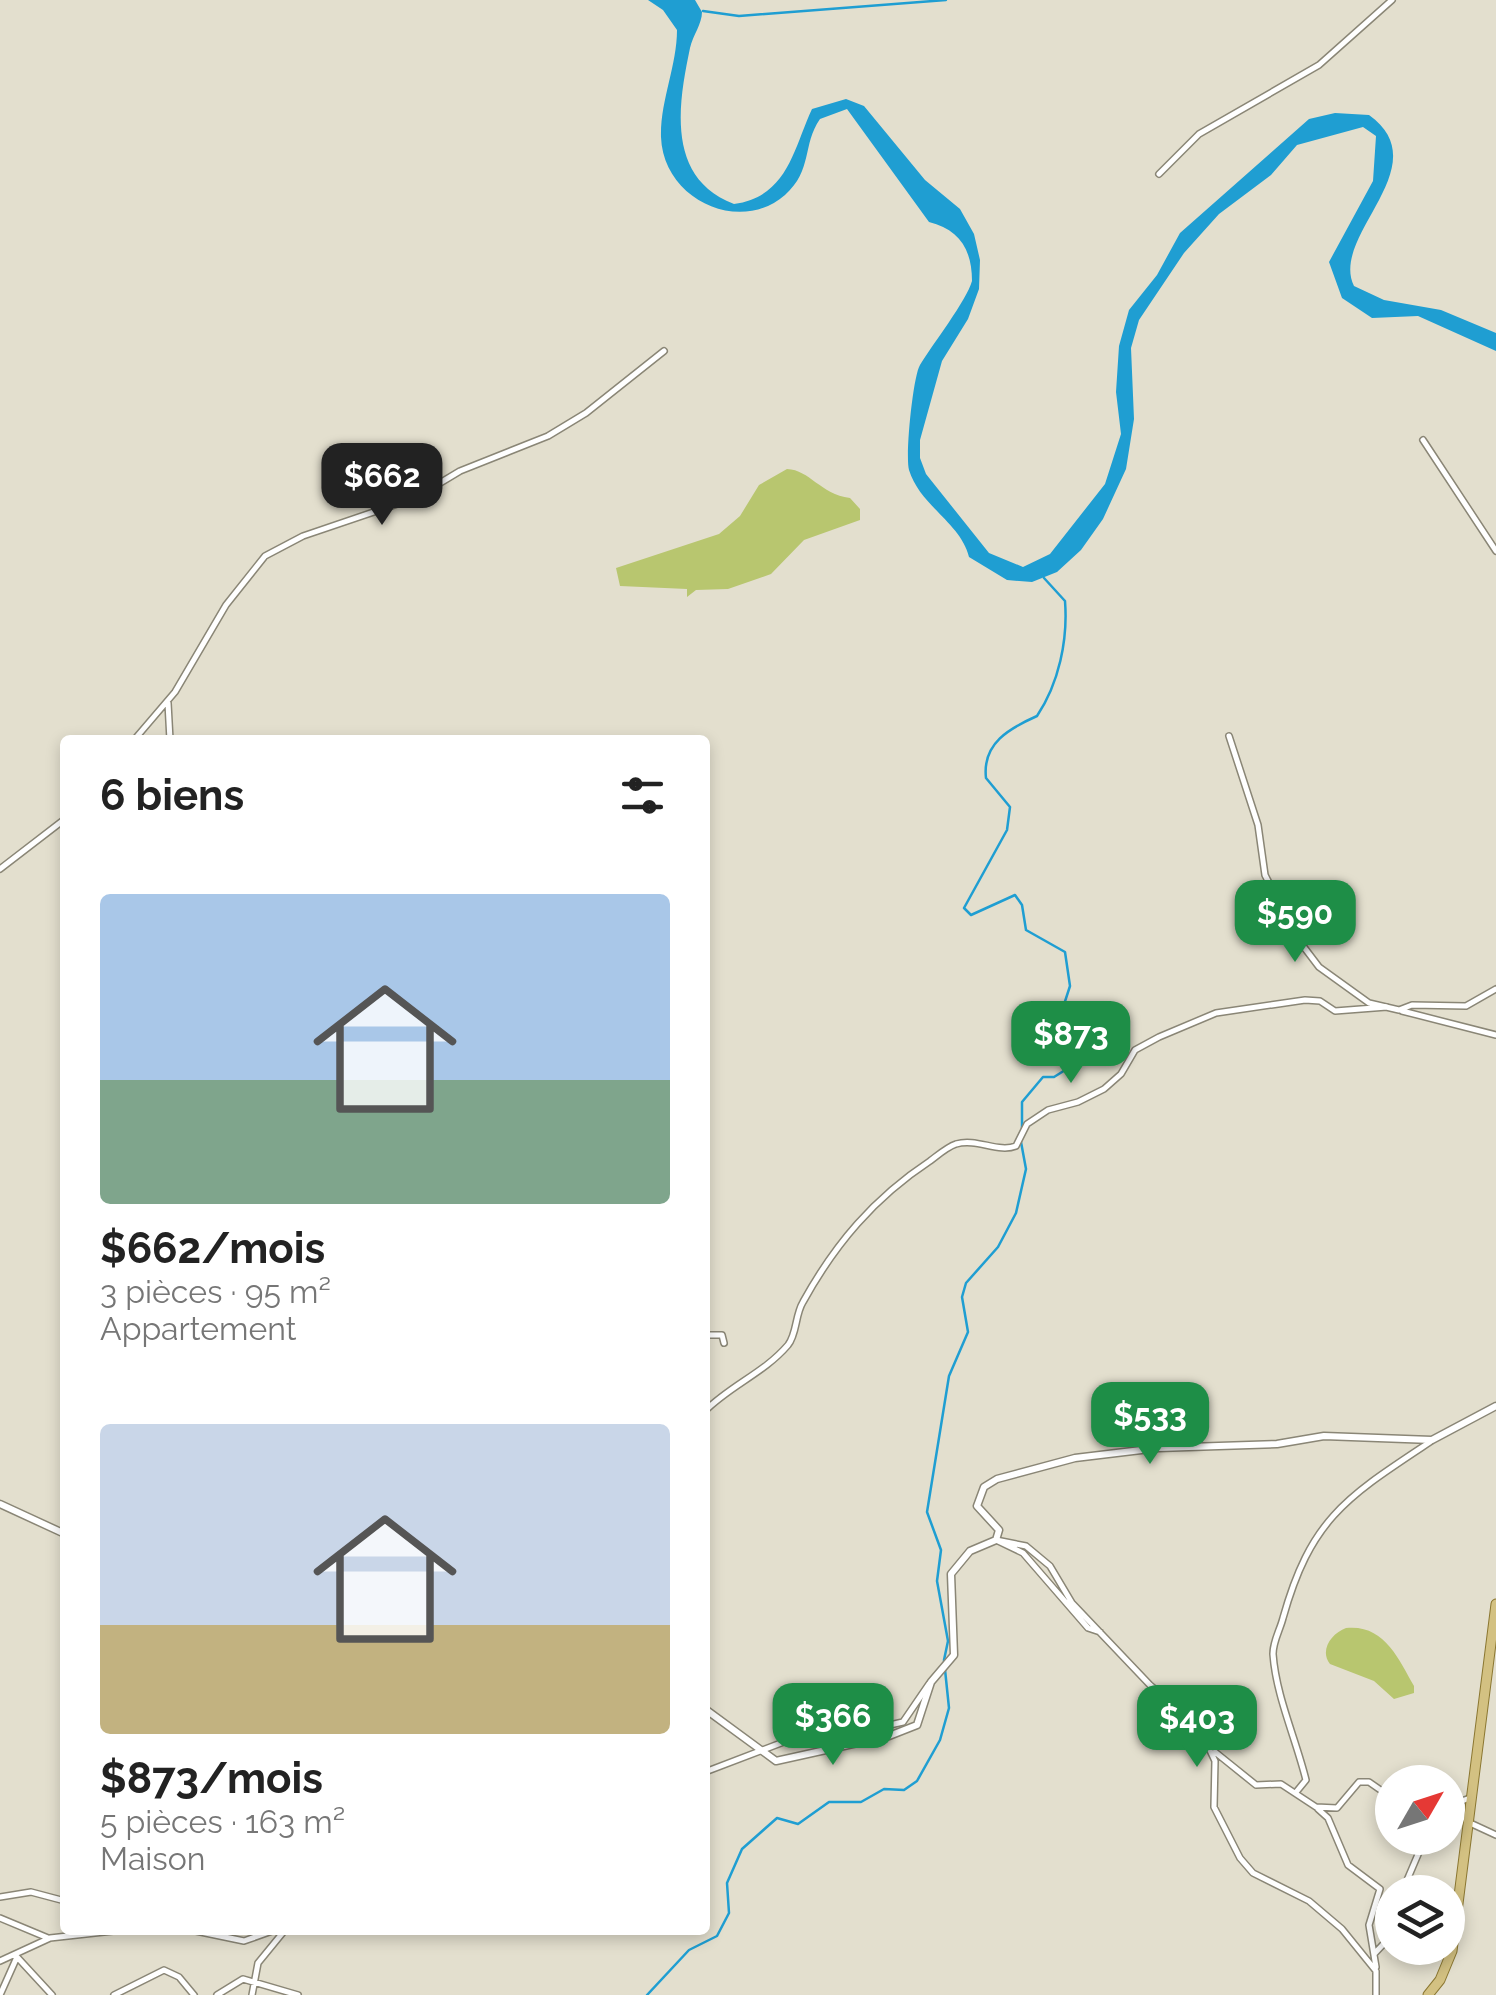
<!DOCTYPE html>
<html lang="fr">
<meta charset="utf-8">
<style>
:root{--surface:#fff;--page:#f2f2f2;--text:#222;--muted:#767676;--accent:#1e8e47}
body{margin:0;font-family:Raleway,sans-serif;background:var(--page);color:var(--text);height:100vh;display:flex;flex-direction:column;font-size:38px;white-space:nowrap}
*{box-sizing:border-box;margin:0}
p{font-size:32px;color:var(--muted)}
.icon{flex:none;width:55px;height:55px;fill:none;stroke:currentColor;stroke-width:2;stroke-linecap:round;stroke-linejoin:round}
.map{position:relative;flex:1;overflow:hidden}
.details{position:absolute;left:60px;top:735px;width:650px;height:1200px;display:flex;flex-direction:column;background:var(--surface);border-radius:10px;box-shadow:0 5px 15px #0003}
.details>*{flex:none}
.needle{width:65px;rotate:51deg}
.buttons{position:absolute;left:1375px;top:1765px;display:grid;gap:20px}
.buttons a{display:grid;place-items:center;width:90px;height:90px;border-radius:50%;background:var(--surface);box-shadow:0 5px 15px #0003;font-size:50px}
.price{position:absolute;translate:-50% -85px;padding:0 22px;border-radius:20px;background:var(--accent);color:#fff;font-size:32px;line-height:65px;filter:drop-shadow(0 2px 5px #0008)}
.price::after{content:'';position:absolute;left:50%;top:60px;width:30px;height:22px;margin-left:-15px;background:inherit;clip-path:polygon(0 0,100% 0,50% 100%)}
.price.current{background:#222;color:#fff}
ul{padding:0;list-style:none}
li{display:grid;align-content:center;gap:20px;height:530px;padding:0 40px}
li span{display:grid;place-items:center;height:310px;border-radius:10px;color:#555}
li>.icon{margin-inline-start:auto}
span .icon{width:180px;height:180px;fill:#fffc;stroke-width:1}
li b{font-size:42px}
h2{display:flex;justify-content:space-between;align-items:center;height:120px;padding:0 40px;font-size:42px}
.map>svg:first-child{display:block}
</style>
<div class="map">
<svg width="1496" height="1995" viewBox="0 0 1496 1995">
<rect width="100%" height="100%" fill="#e3dfce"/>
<path fill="#b8c66f" d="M787 469C810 470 820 494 850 498L860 509V520L804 540 771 574 728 589 696 590 687 597V589L620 586 616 568 719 534 740 516 759 485Z
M1346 1628C1384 1624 1398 1658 1414 1686V1693L1394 1699 1374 1681 1330 1664C1319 1650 1332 1633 1346 1628Z"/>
<path fill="#1f9ed2" d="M648 0H695L702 12C702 24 693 35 690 48 678 105 666 178 734 204 788 196 793 150 812 109L846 99 864 106 925 180 960 209 974 234 980 260 979 289 968 319 942 361 920 440V458L926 474 989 553 1023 567 1050 554 1105 484 1121 434 1116 392 1119 346 1129 310 1157 275 1180 233 1309 119 1335 113 1369 115C1440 166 1329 235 1354 286L1384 300 1441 310 1496 333V351L1418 316 1372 318 1342 298 1329 262 1373 181 1376 136 1363 127 1297 145 1271 175 1219 214 1184 253 1139 320 1131 348 1134 419 1126 469 1103 519 1081 550 1057 572 1032 582 1007 580 969 557C961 523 920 506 909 470 905 456 913 376 920 365 932 345 967 300 972 281 972 248 958 229 929 222L847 109 820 119C802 145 813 170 785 195 739 235 663 199 661 137 660 101 677 66 677 30L663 10Z"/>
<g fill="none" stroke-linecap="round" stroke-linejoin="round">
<path stroke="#1f9ed2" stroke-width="2.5" d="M703 11 739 16 946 0
M1022 1128V1102L1043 1077H1054L1078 1062 1058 1023 1070 986 1065 952 1026 930 1022 905 1015 895 971 915 964 908 1007 830 1010 807 986 778C982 743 1010 728 1037 716 1059 683 1068 640 1065 601L1044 578
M647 1995 689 1950 717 1936 729 1913 727 1883 742 1849 777 1818 798 1824 829 1802H861L884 1789 904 1790 917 1781 940 1740 949 1708 944 1660 948 1641 937 1581 941 1550 927 1512 949 1376 968 1332 962 1297 966 1283 998 1247 1016 1213 1026 1169 1021 1142"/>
<g stroke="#8a8676" stroke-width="8">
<path id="minor" d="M1159 174 1199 134 1319 65 1392 0
M1423 440 1496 551
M168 703 170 740
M1229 736 1258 825 1265 875 1297 938 1319 967 1369 1003 1399 1010 1412 1005 1466 1006 1496 989
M134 740 175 692 226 605 265 556 303 536 415 498 460 471 548 436 586 413 664 351
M0 869 65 819
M1402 1011 1496 1035
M705 1335H722L724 1343
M705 1411C731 1385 764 1373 788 1345 797 1334 795 1315 803 1302 835 1244 874 1198 930 1161 938 1155 947 1147 956 1144 977 1138 998 1153 1016 1146L1027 1124 1048 1110 1078 1102 1104 1089 1121 1074 1135 1050 1159 1037 1216 1013 1305 1000 1320 1001 1335 1011 1387 1007
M1100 1632 1088 1628 1023 1553 996 1540 1026 1546 1050 1566 1072 1603 1150 1685 1198 1725 1215 1761 1214 1807 1240 1858 1253 1873 1309 1901 1342 1929 1376 1971V1995
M1215 1752 1256 1785 1281 1784 1316 1807 1337 1808 1359 1782H1369L1392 1798
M705 1772 836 1722 881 1727 903 1722 929 1684
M1297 1791 1306 1780C1296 1739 1276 1696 1273 1654 1273 1641 1280 1630 1283 1618 1311 1518 1347 1497 1430 1442
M1448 1806 1470 1798
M1318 1809 1328 1818 1348 1865 1380 1889 1369 1925 1376 1967
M1470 1823 1496 1835
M1402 1892 1425 1838
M0 1897 31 1892 65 1901
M0 1918 48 1938
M191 1930 244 1941 275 1930
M1375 1953 1392 1935
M0 1961 50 1938 122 1930
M0 1995 17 1957 52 1995
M114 1995 164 1970 179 1977 194 1995
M217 1995 243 1979 298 1995
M252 1995 258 1963 285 1930"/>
</g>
<g stroke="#8a8676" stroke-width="9">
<path id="tertiary" d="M0 1504 65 1534
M705 1709 776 1761 889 1736 917 1725 931 1682 954 1655 951 1574 970 1551 996 1540 999 1530 977 1506 984 1487 997 1479 1075 1458 1158 1448 1277 1444 1324 1436 1432 1440 1496 1406"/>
</g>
<g stroke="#8b7731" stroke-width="11">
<path id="primary" d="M1428 1995 1440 1980 1452 1951 1496 1604"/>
</g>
<use href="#minor" stroke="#fff" stroke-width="5"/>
<use href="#tertiary" stroke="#fff" stroke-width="6"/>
<use href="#primary" stroke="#d3c182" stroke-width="9"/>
</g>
</svg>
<div class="buttons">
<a><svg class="needle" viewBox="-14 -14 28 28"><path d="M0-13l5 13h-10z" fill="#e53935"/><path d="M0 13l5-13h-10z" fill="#767676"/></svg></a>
<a><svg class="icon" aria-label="layers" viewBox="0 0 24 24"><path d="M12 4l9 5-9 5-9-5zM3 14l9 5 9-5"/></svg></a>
</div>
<b class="price current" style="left:382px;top:528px">$662</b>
<b class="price" style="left:1295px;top:965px">$590</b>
<b class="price" style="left:1071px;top:1086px">$873</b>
<b class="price" style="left:1150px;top:1467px">$533</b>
<b class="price" style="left:833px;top:1768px">$366</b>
<b class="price" style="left:1197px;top:1770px">$403</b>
<section class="details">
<h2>6 biens<svg class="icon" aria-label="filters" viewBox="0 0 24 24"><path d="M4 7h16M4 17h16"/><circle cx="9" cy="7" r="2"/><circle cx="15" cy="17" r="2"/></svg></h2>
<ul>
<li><span style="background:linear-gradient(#a9c7e8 60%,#7fa58c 0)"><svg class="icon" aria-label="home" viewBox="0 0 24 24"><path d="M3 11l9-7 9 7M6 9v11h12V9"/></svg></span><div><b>$662/mois</b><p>3 pièces · 95 m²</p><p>Appartement</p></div></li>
<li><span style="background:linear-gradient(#c9d6e8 65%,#c2b280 0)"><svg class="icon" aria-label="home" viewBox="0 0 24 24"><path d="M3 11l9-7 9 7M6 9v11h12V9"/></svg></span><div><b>$873/mois</b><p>5 pièces · 163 m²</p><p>Maison</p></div></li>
</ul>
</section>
</div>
